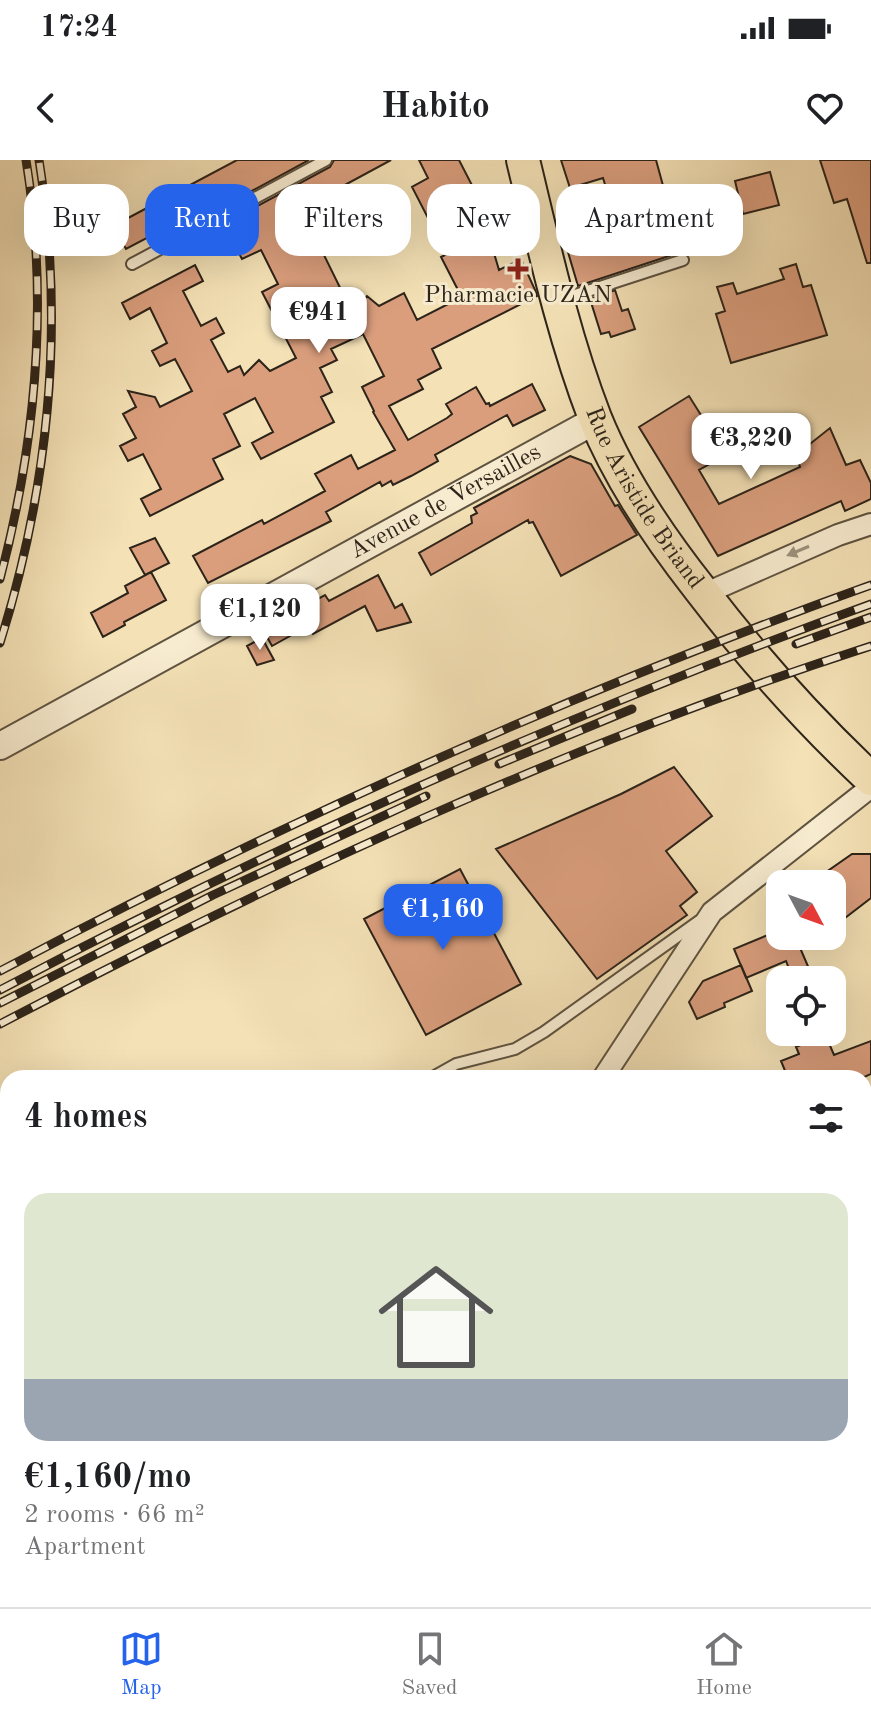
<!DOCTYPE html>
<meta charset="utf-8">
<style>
:root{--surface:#fff;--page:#f2f2f2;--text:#202124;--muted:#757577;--line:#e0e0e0;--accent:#2563eb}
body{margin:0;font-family:"Old Standard TT",serif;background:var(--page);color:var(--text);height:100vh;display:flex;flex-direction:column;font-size:30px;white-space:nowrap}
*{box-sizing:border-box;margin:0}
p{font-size:26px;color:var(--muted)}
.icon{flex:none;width:44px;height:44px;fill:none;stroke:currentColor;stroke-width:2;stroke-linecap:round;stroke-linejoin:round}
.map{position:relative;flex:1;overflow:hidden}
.panel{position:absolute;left:0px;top:910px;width:872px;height:538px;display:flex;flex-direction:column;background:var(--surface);border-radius:24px 24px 0 0;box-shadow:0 8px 32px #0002}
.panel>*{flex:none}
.banner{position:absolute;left:24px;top:24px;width:824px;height:72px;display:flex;gap:16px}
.needle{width:52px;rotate:131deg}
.buttons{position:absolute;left:766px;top:710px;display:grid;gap:16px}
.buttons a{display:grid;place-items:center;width:80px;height:80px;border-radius:16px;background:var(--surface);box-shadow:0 8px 32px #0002;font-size:40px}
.price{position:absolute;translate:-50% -68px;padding:0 18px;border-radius:16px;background:#fff;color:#222;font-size:26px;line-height:52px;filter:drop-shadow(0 2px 4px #0008)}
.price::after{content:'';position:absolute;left:50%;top:48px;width:24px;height:18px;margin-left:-12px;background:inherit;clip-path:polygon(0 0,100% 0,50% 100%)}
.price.current{background:var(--accent);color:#fff}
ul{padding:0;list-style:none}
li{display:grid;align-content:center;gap:16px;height:424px;padding:0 24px}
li+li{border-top:2px solid var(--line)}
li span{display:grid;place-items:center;height:248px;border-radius:24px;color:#555}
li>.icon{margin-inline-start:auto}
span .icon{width:144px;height:144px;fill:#fffc;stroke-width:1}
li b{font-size:34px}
h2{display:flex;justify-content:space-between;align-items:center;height:96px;padding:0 24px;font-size:34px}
.pill{padding:0 28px;border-radius:24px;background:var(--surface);box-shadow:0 8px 32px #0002;font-size:28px;line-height:72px}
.pill.current{background:var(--accent);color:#fff}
.status{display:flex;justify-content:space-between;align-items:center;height:56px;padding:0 40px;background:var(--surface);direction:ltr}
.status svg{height:22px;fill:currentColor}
header{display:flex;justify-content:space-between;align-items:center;height:104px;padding:0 24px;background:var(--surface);font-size:36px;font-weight:700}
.dock{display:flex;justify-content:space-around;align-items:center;height:112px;border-top:2px solid var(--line);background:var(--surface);font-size:22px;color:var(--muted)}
.dock a{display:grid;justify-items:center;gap:4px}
.dock .current{color:var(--accent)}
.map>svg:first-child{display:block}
</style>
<div class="status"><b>17:24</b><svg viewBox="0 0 49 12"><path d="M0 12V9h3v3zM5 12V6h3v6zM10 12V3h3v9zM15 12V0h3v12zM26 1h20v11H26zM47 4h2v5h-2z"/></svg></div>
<header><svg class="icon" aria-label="back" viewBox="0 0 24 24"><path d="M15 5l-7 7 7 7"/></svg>Habito<svg class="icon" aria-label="heart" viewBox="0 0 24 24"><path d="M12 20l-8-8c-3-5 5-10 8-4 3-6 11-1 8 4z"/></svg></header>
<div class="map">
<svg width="871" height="1447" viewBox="0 0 871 1447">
<rect width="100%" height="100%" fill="#f4e1b6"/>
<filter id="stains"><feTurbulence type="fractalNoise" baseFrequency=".0025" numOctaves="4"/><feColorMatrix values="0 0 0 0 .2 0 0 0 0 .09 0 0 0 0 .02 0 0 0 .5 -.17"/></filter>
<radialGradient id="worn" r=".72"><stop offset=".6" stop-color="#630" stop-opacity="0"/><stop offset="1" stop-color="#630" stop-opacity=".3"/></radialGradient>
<path fill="#da9e7d" stroke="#2c2319" stroke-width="2" d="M237 0H309L200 59 196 52 126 89 113 66Z
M334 0H391L317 40 337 82 321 89 352 152 367 136 379 146 404 133 417 160 458 139 455 132 458 130 441 97 451 92 432 56 428 58 412 27 428 18 419 0H459L476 33 470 36 486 55V66L499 110 521 99 536 132 537 136 432 189 441 208 418 220 423 229 389 246 408 280 447 258 452 254 446 244 476 227 486 244 489 243 490 246 532 224 545 250 513 266 507 255 435 295 438 301 411 316 393 325 391 321 382 326 380 322 326 352 331 361 208 423 193 396 262 360 264 364 325 331 315 314 351 295 358 309 395 290 373 252 374 251 362 227 384 216 363 174 331 189 337 200 320 208 332 232 321 237 334 262 261 299 252 283 273 272 255 238 224 254 240 286 213 299 223 319 150 356 141 339 161 329 143 294 128 301 120 286 136 278 123 254 136 247 128 231 155 237 160 247 192 231 175 199 160 206 152 191 167 183 150 148 130 159 122 143 195 105 203 121 183 131 201 166 216 158 224 173 211 180 228 212 240 206 244 215 259 200 270 211 296 198 262 132 278 124 261 90 242 99 234 84 217 92 207 73 330 7Z
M561 0H656L679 84 673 87 675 94 578 126 560 65 613 50 603 18 570 28Z
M820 0H871V103H867L847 39 834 43Z
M770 12 779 45 743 54 735 21Z
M796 104 803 127 811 125 827 175 731 203 716 154 725 151 717 127 733 123 737 134 784 119 780 109Z
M615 130 622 151 628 149 635 169 611 177 609 172 601 174 590 139Z
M689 236 726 295 699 310 719 344 800 307 796 295 830 268 846 305 860 300 871 323V339L845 351 841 341 718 396 639 267Z
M570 296 591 304 615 346 618 345 637 375 561 416 533 362 529 363 528 360 431 415 419 393 472 363 471 356 477 353 474 348Z
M155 378 169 403 145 415 130 388Z
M151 412 166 440 124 462 125 465 103 477 91 453 128 433 125 426Z
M378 415 395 448 402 444 411 462 377 471 365 446 313 474 308 466 272 486 262 468 268 465 265 459 292 444 296 451 325 435 329 441Z
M262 478 274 500 257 505 247 486Z
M674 607 712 656 666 691 697 732 680 746 687 755 597 819 496 689 621 634Z
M852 694H871V738L832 768V724H809Z
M460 709 521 824 426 875 364 759Z
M780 770V776H795L810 811 793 819 786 801 746 818 734 789Z
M741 805 752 831 724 843 725 847 697 859 689 842 703 821Z
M825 874 834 895 871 881V914L862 918H788L781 901 799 894 796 887Z"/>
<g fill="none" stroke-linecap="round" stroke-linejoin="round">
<g stroke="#5e5240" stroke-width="14">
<path id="service" d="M132 104 326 0
M563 139 683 100
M431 918 456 904 515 889 544 872 699 761
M0 1045 8 1041"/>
</g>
<g stroke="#5e5240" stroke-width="24">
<path id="minor" d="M704 434 838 375 871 364
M603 918 712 752 871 627
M864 953 871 949
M18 1440 19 1447
M235 1440 236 1447
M535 1440 537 1447
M740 1440 743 1447
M294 1447 303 1440"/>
</g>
<g stroke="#5e5240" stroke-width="30">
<g id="tertiary">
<path id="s1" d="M0 586 596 260"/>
</g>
</g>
<g stroke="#2c2319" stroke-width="36">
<g id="primary">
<path id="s2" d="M523 0C544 87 563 175 595 258 620 320 659 377 700 429 752 497 808 560 871 619"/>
</g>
</g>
<use href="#service" stroke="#f8ecd0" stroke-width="10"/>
<use href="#minor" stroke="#f8ecd0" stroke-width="20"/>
<use href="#tertiary" stroke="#f8ecd0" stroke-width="26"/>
<use href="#primary" stroke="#f4e1b6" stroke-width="32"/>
<g stroke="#2c2319" stroke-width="9">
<path id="rail" d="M0 419C36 282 49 141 26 0
M0 483C49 326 65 163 39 0
M796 484 871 457
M499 604 632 549
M0 811C281 663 572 532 871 425
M0 830C281 682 572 552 871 444
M0 843 213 735 426 636
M0 864C281 717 569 583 871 486"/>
</g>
<use href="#rail" stroke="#f8ecd0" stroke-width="6" stroke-dasharray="18" stroke-linecap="butt"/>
</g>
<defs><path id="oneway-solid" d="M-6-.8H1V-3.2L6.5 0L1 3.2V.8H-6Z" transform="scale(2)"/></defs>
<use fill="#9c927e" href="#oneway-solid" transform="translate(798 391) rotate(157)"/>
<path fill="#8f2418" stroke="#f8ecd0" stroke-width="3" d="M514 97h8v8h8v8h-8v8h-8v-8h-8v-8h8z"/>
<g text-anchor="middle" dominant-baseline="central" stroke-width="6" stroke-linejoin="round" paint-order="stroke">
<g font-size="24" fill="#2c2319" stroke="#f8ecd0">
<text x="518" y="136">Pharmacie UZAN</text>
</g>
<g font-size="24" fill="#2c2319" stroke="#f8ecd0">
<text stroke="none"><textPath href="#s2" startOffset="362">Rue Aristide Briand</textPath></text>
<text stroke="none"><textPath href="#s1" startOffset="508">Avenue de Versailles</textPath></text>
</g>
</g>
<rect width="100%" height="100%" filter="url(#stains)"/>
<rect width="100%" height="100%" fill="url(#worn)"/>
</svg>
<div class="buttons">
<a><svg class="needle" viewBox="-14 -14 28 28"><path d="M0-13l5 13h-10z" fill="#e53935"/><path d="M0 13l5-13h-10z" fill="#757577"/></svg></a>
<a><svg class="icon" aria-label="locate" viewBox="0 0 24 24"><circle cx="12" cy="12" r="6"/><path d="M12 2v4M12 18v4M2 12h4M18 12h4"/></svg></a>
</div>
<b class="price" style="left:319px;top:195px">€941</b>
<b class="price" style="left:751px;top:321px">€3,220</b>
<b class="price" style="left:260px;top:492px">€1,120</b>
<b class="price current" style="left:443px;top:792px">€1,160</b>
<div class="banner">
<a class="pill">Buy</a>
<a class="pill current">Rent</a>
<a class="pill">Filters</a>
<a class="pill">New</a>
<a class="pill">Apartment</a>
</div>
<section class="panel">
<h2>4 homes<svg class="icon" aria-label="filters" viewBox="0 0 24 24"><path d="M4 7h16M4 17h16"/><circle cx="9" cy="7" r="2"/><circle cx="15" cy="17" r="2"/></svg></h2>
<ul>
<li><span style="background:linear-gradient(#dfe7d0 75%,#9aa5b1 0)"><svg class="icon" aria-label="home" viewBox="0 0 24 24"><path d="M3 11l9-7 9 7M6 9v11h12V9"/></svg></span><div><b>€1,160/mo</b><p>2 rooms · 66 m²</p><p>Apartment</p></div></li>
</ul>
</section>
</div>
<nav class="dock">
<a class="current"><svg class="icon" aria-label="map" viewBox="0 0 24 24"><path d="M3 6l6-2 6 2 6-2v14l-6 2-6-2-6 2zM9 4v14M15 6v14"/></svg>Map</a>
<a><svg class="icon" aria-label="saved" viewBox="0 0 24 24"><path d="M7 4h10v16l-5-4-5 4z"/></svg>Saved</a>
<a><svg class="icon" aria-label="home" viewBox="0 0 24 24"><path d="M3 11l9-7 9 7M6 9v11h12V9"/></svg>Home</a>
</nav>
